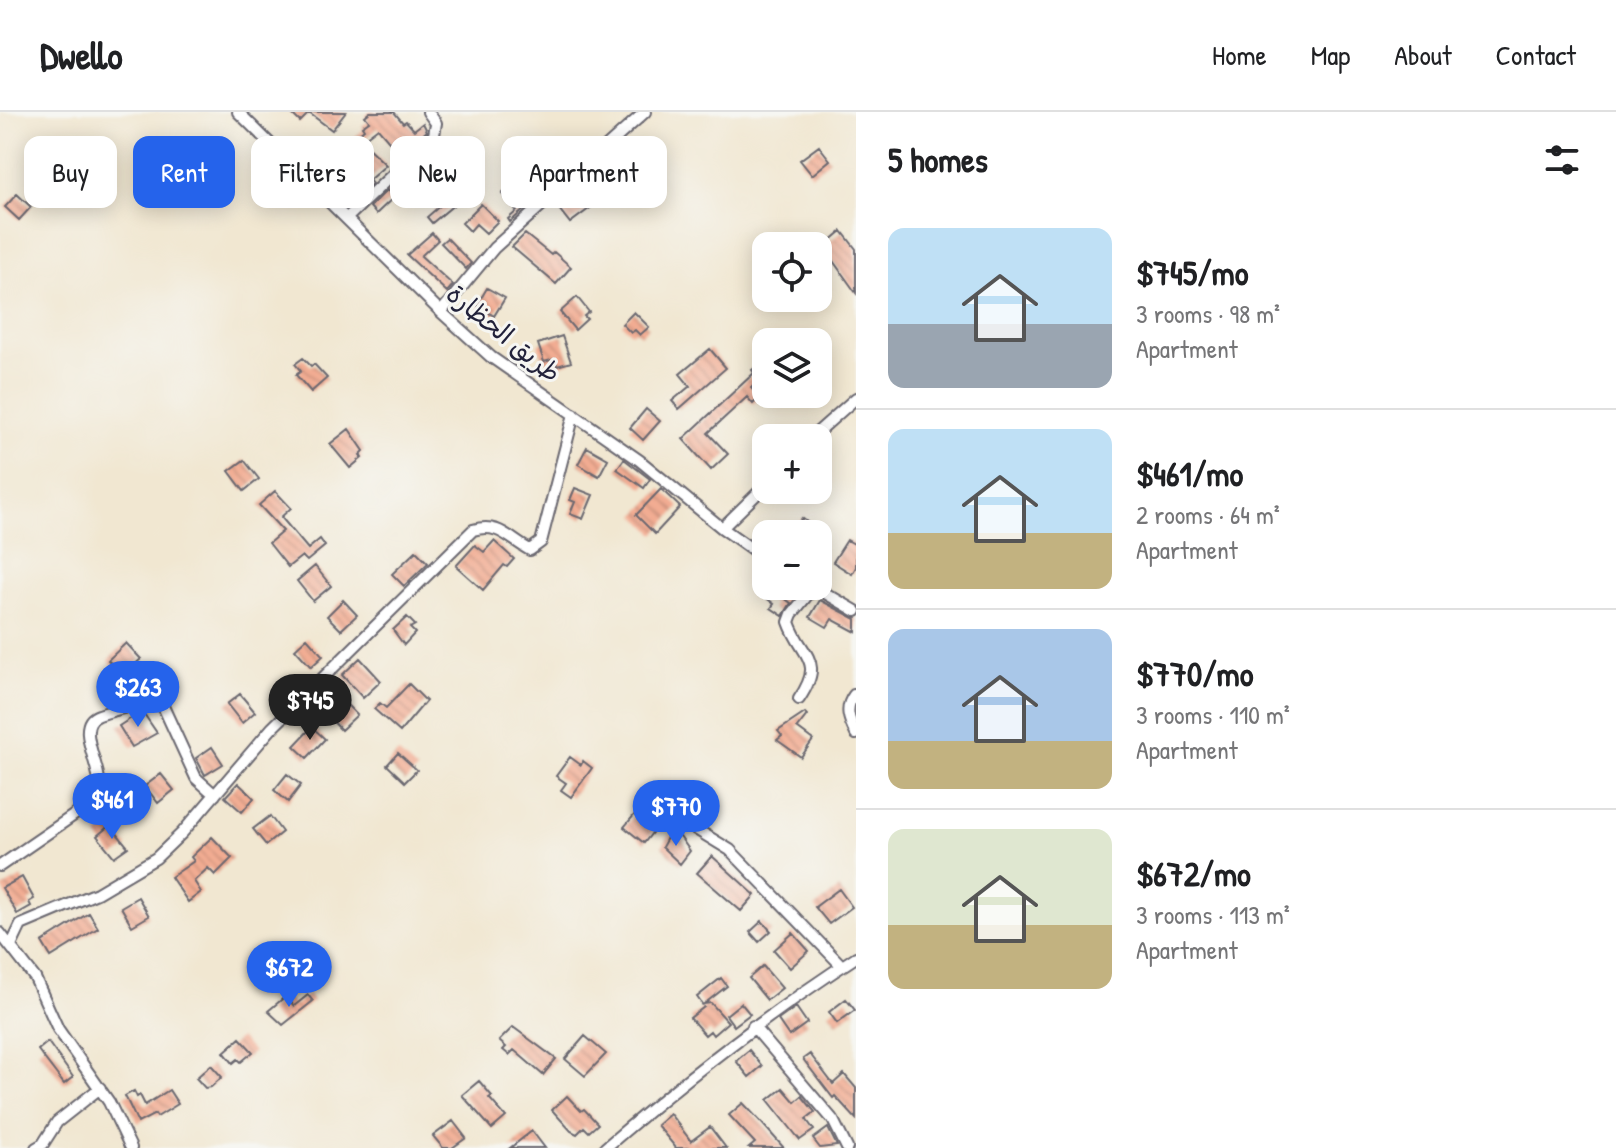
<!DOCTYPE html>
<meta charset="utf-8">
<style>
:root{--surface:#fff;--page:#f6f6f6;--text:#202124;--muted:#757577;--line:#e0e0e0;--accent:#2563eb}
body{margin:0;font-family:"Patrick Hand","Playpen Sans Arabic",sans-serif;background:var(--page);color:var(--text);height:100vh;display:flex;flex-direction:column;font-size:30px;white-space:nowrap}
*{box-sizing:border-box;margin:0}
p{font-size:26px;color:var(--muted)}
.icon{flex:none;width:44px;height:44px;fill:none;stroke:currentColor;stroke-width:2;stroke-linecap:round;stroke-linejoin:round}
.map{position:relative;flex:1;overflow:hidden}
.details{display:flex;flex-direction:column;background:var(--surface);width:760px}
.details>*{flex:none}
.guide{position:absolute;left:24px;top:24px;width:712px;height:72px;display:flex;gap:16px}
.tools{position:absolute;left:752px;top:120px;display:grid;gap:16px}
.tools a{display:grid;place-items:center;width:80px;height:80px;border-radius:16px;background:var(--surface);box-shadow:0 4px 20px #0003;font-size:40px}
.price{position:absolute;translate:-50% -68px;padding:0 18px;border-radius:28px;background:var(--accent);color:#fff;font-size:26px;line-height:52px;filter:drop-shadow(0 2px 4px #0008)}
.price::after{content:'';position:absolute;left:50%;top:48px;width:24px;height:18px;margin-left:-12px;background:inherit;clip-path:polygon(0 0,100% 0,50% 100%)}
.price.active{background:#222;color:#fff}
ul{padding:0;list-style:none}
li{display:flex;align-items:center;gap:24px;height:200px;padding:0 32px}
li+li{border-top:2px solid var(--line)}
li span{display:grid;place-items:center;flex:none;width:224px;height:160px;border-radius:16px;color:#555}
li>.icon{margin-inline-start:auto}
span .icon{width:96px;height:96px;fill:#fffc;stroke-width:1}
li b{font-size:34px}
h2{display:flex;justify-content:space-between;align-items:center;height:96px;padding:0 32px;font-size:34px}
.tag{padding:0 28px;border-radius:16px;background:var(--surface);box-shadow:0 4px 20px #0003;font-size:28px;line-height:72px}
.tag.active{background:var(--accent);color:#fff}
header{display:flex;align-items:center;gap:48px;box-sizing:border-box;height:112px;padding:0 40px;background:var(--surface);border-bottom:2px solid var(--line)}
header strong{font-size:38px}
nav{display:flex;gap:44px;margin-inline-start:auto;font-size:28px}
main{display:flex;flex:1;min-height:0}
.map>svg:first-child{display:block}
</style>
<header>
<strong>Dwello</strong>
<nav><a>Home</a><a>Map</a><a>About</a><a>Contact</a></nav>
</header>
<main>
<div class="map">
<svg width="856" height="1036" viewBox="0 0 856 1036">
<defs>
<pattern id="building-back-hatch" width="6" height="6" patternUnits="userSpaceOnUse" patternTransform="scale(2)"><rect width="6" height="6" fill="#f2ac92"/><path d="M-1 5l2 2M0 0l6 6M5-1l2 2" fill="none" stroke="#cf947f"/></pattern>
</defs>
<rect width="100%" height="100%" fill="#f6f6f2"/>
<filter id="ink" filterUnits="userSpaceOnUse"><feTurbulence type="fractalNoise" baseFrequency=".0125" numOctaves="2"/><feDisplacementMap in="SourceGraphic" scale="16" xChannelSelector="R" yChannelSelector="G"/><feConvolveMatrix kernelMatrix="1 2 1 2 8 2 1 2 1" color-interpolation-filters="sRGB"/></filter>
<filter id="wash" filterUnits="userSpaceOnUse"><feTurbulence type="fractalNoise" baseFrequency=".006" numOctaves="4" result="noise"/><feDisplacementMap in="SourceGraphic" scale="32" xChannelSelector="R" yChannelSelector="G"/><feGaussianBlur stdDeviation="1.8" result="paint"/><feColorMatrix in="noise" values="0 0 0 0 0 0 0 0 0 0 0 0 0 0 0 0 0 1.4 0 .05"/><feComposite in="paint" operator="in"/></filter>
<g filter="url(#wash)">
<rect width="100%" height="100%" fill="#f1e7d1"/>
<g id="blocks">
<path fill="url(#building-back-hatch)" d="M290 0H346L332 18 309 1 300 10Z
M370 0H394L403 11 406 9 414 18 423 11 427 19 400 42 378 16 361 29 386 53 369 68 372 72 354 86 338 69 355 53 339 38 364 17 362 14 369 9 365 4Z
M819 34 830 48 812 63 800 48Z
M425 44 438 59 422 72 410 57Z
M541 60 548 69 545 72 549 76 510 110 508 107 517 99 502 82 508 77 511 81 524 70 525 73Z
M608 61 617 76 570 111 559 97Z
M463 74 468 81 432 111 427 105Z
M387 78 394 85 376 102 370 95Z
M17 82 31 95 19 108 5 95Z
M481 92 498 109 486 121 476 112 470 119 462 111Z
M842 119 856 137V181L823 135Z
M432 121 438 128 421 144 453 173 447 180 407 143Z
M525 122 551 143 554 140 571 155 556 172 512 135Z
M447 126 471 151 466 157 441 131Z
M487 176 505 186 494 204 477 193Z
M577 185 589 200 584 204 587 207 575 218 560 200Z
M634 200 649 215 640 223 635 218 631 221 622 212Z
M562 224 571 250 557 254 555 247 544 250 538 232Z
M710 237 726 256 679 297 672 289 690 274 680 262Z
M303 246 311 254 314 252 327 266 311 280 296 263 301 259 295 252Z
M761 251 766 256V262L751 276 760 285 753 292 747 285 708 321 728 342 711 358 683 327 754 261 752 258Z
M646 297 660 309 643 328 630 316Z
M349 317 364 339 360 343 362 346 350 356 330 332Z
M587 335 608 347 599 364 578 352Z
M624 347 650 367 644 376 617 357Z
M244 348 259 367 244 379 229 359Z
M575 376 593 383 583 407 570 402 575 390 570 388Z
M661 377 680 395 655 422 636 403Z
M275 379 291 396 281 405 308 437 320 427 325 434 307 449 302 444 288 455 269 431 283 419 259 393Z
M802 406 822 422H790Z
M847 428 856 433V455L852 462 833 450Z
M494 429 514 447 507 455 504 453 483 478 456 454 475 433 484 440Z
M416 439 428 451 404 474 392 462Z
M315 454 331 474 313 489 297 469Z
M766 459V474H782L777 481 791 491 783 504 771 496 774 492 760 481 764 476 757 470Z
M343 488 357 503 341 518 327 504Z
M820 488 856 507V520L832 507 827 515 810 505Z
M407 505 415 513 410 516 415 521 404 533 393 518Z
M307 526 323 544 311 555 295 537Z
M126 531 141 547 122 564 108 548Z
M360 546 381 569 363 586 342 563Z
M409 572 426 589 400 620 374 597 380 591 386 596Z
M240 582 255 600 242 611 227 592Z
M343 589 357 603 341 618 328 604Z
M142 599 157 621 132 635 119 614Z
M805 601 807 603 797 616 813 628 801 645 777 628 782 624 778 619Z
M312 615 325 627 307 646 294 634Z
M212 635 223 652 205 663 196 646Z
M398 641 417 658 405 670 387 653Z
M570 645 581 653 583 649 592 656 571 685 561 678 566 671 556 664Z
M161 662 174 678 158 691 145 674Z
M287 662 301 673 288 690 274 678Z
M238 671 254 686 242 700 225 685Z
M635 702 655 717 644 731 624 715Z
M270 704 282 720 266 733 253 717Z
M110 713 128 735 114 745 97 724Z
M678 722 690 739 680 752 662 735 668 724Z
M212 725 232 746 215 763 208 756 194 769 201 780 188 790 171 765 194 749 191 745Z
M712 744 755 783 741 799 697 761Z
M22 765 34 787 29 790 31 794 17 802 2 776Z
M839 777 852 795 829 812 815 795Z
M138 785 149 804 132 814 121 795Z
M89 801 98 816 51 845 42 830Z
M762 809 771 819 759 830 750 820Z
M793 821 809 839 790 856 774 838Z
M763 854 782 876 767 888 749 866Z
M721 866 727 874 704 892 711 891 728 910 713 923 710 919 705 923 690 906 704 895 697 885Z
M308 883 313 889 283 913 268 899 286 884 294 894Z
M846 887 855 898 837 911 829 900Z
M741 891 750 902 734 914 726 903Z
M796 895 807 911 789 924 778 908Z
M513 915 556 947 543 963 514 938 509 943 503 938 506 935 499 929Z
M585 924 606 942 585 964 565 947Z
M240 926 253 940 241 950 238 947 233 951 224 940Z
M48 930 73 965 64 972 38 938Z
M749 938 762 954 749 965 736 949Z
M810 942 833 972 844 962 856 976V1007L835 984 833 986 803 947Z
M211 953 222 965 211 975 205 976 196 966Z
M479 969 492 984 489 986 506 1005 492 1017 462 983Z
M783 976 795 990 802 984 815 1000 806 1007 814 1018 800 1028 768 988Z
M169 978 178 992 157 1005 155 1002 138 1011 125 984 134 979 137 985 140 983 145 993Z
M567 984 581 999 584 997 598 1012 589 1020 584 1015 577 1022 571 1019 552 998Z
M743 991 760 1009 784 1036H749L755 1031 729 1003Z
M670 1002 691 1029 710 1015 726 1036H676L657 1013Z
M453 1009 466 1026 452 1036H443L433 1024Z
M828 1016 837 1034 820 1036 813 1027Z
M532 1019 545 1036H510Z"/>
</g>
</g>
<g filter="url(#ink)">
<use href="#blocks" fill-opacity="0" stroke="#6a6770" stroke-width="2"/>
<g fill="none" stroke-linecap="round" stroke-linejoin="round">
<g stroke="#6a6770" stroke-width="14">
<path id="minor" d="M238 0 441 200 491 245 639 348 722 416 766 447
M347 106 434 23 436 11 428 0
M441 200 494 136 645 0
M811 326 856 286
M722 416 766 373
M813 474 856 499
M854 583C844 596 849 608 856 622
M799 587C826 547 801 545 789 510L792 502 814 475
M645 686 730 738 842 854
M0 754 80 699 99 677C103 656 72 612 99 603 121 595 138 596 156 579L196 666 215 683
M0 821 35 866 58 917 109 990 131 1036
M11 834 21 813 97 781 156 746 182 721 272 616 473 418C499 410 509 427 530 438L541 430 574 302
M753 914 833 1008 847 1036
M36 1036 43 1032 57 1010 100 976
M605 1036C687 965 765 904 856 845"/>
</g>
<use href="#minor" stroke="#fff" stroke-width="10"/>
</g>
</g>
<g text-anchor="middle" dominant-baseline="central" stroke-width="6" stroke-linejoin="round" paint-order="stroke">
<g font-size="26" fill="#22223b" stroke="#f6f6f2">
<text transform="translate(504 221) rotate(39)">طريق الحظارة</text>
</g>
</g>
</svg>
<div class="tools">
<a><svg class="icon" aria-label="locate" viewBox="0 0 24 24"><circle cx="12" cy="12" r="6"/><path d="M12 2v4M12 18v4M2 12h4M18 12h4"/></svg></a>
<a><svg class="icon" aria-label="layers" viewBox="0 0 24 24"><path d="M12 4l9 5-9 5-9-5zM3 14l9 5 9-5"/></svg></a>
<a>+</a>
<a>−</a>
</div>
<b class="price" style="left:138px;top:617px">$263</b>
<b class="price active" style="left:310px;top:630px">$745</b>
<b class="price" style="left:112px;top:729px">$461</b>
<b class="price" style="left:676px;top:736px">$770</b>
<b class="price" style="left:289px;top:897px">$672</b>
<div class="guide">
<a class="tag">Buy</a>
<a class="tag active">Rent</a>
<a class="tag">Filters</a>
<a class="tag">New</a>
<a class="tag">Apartment</a>
</div>
</div>
<section class="details">
<h2>5 homes<svg class="icon" aria-label="filters" viewBox="0 0 24 24"><path d="M4 7h16M4 17h16"/><circle cx="9" cy="7" r="2"/><circle cx="15" cy="17" r="2"/></svg></h2>
<ul>
<li><span style="background:linear-gradient(#bfe0f5 60%,#9aa5b1 0)"><svg class="icon" aria-label="home" viewBox="0 0 24 24"><path d="M3 11l9-7 9 7M6 9v11h12V9"/></svg></span><div><b>$745/mo</b><p>3 rooms · 98 m²</p><p>Apartment</p></div></li>
<li><span style="background:linear-gradient(#bfe0f5 65%,#c2b280 0)"><svg class="icon" aria-label="home" viewBox="0 0 24 24"><path d="M3 11l9-7 9 7M6 9v11h12V9"/></svg></span><div><b>$461/mo</b><p>2 rooms · 64 m²</p><p>Apartment</p></div></li>
<li><span style="background:linear-gradient(#a9c7e8 70%,#c2b280 0)"><svg class="icon" aria-label="home" viewBox="0 0 24 24"><path d="M3 11l9-7 9 7M6 9v11h12V9"/></svg></span><div><b>$770/mo</b><p>3 rooms · 110 m²</p><p>Apartment</p></div></li>
<li><span style="background:linear-gradient(#dfe7d0 60%,#c2b280 0)"><svg class="icon" aria-label="home" viewBox="0 0 24 24"><path d="M3 11l9-7 9 7M6 9v11h12V9"/></svg></span><div><b>$672/mo</b><p>3 rooms · 113 m²</p><p>Apartment</p></div></li>
</ul>
</section>
</main>
